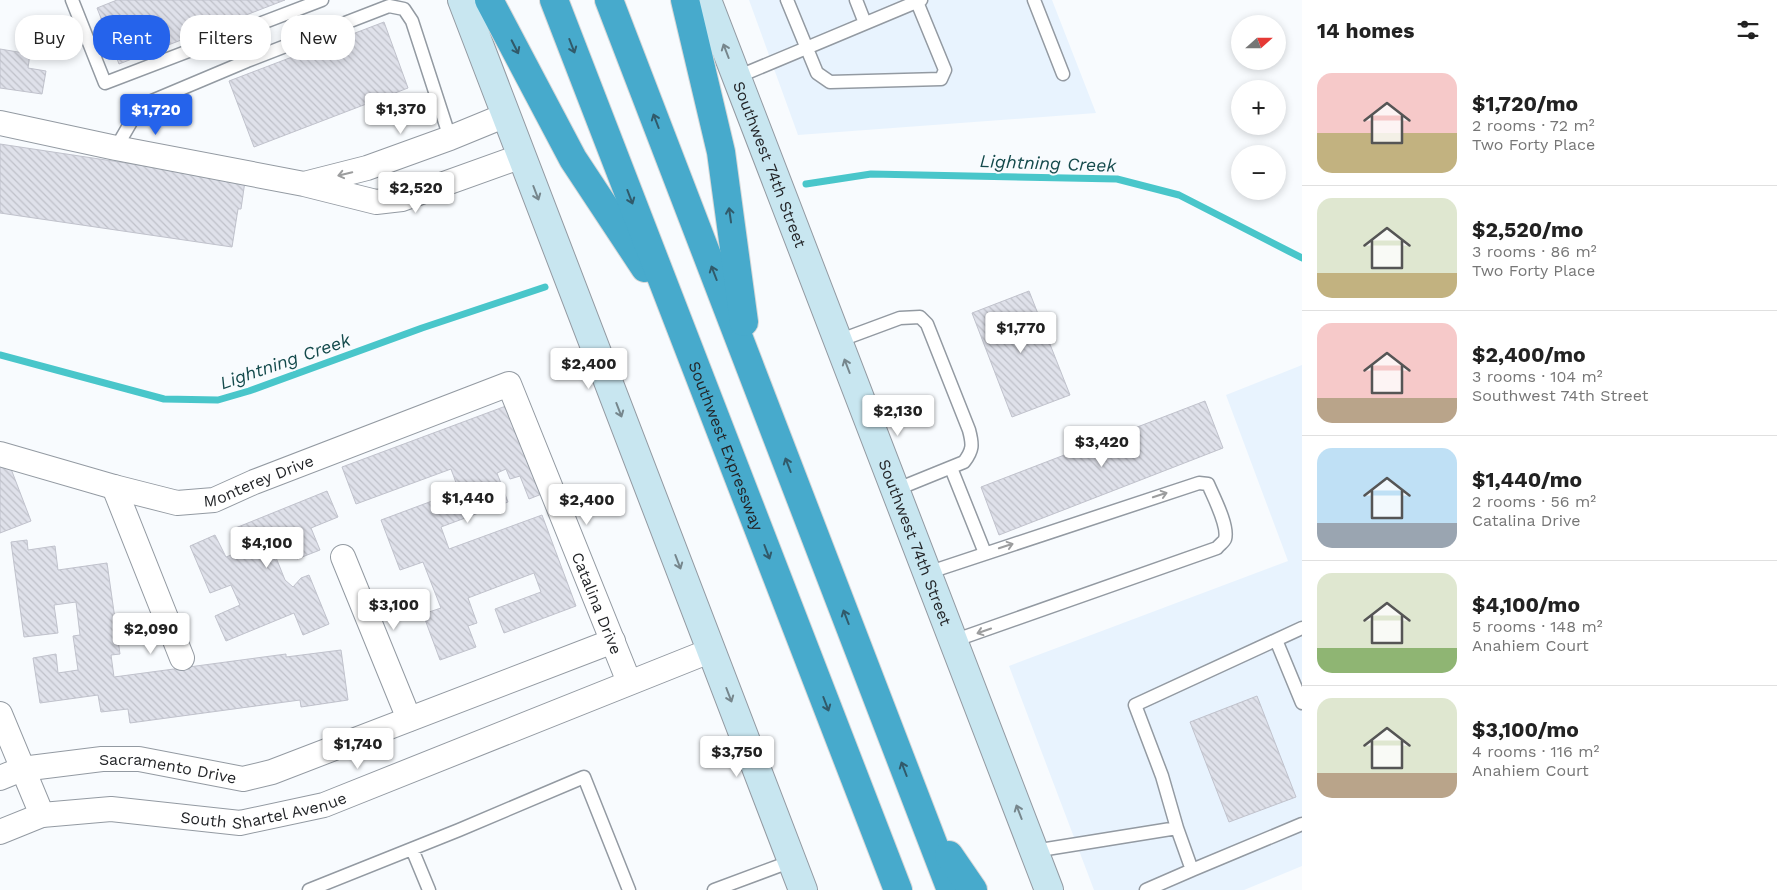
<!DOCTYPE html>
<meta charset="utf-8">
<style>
:root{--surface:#fff;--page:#f6f6f6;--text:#222;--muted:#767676;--line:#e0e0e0;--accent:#2563eb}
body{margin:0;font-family:"Work Sans",sans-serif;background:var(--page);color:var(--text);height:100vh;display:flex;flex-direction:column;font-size:19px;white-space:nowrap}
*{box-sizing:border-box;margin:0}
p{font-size:16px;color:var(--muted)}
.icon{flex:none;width:28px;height:28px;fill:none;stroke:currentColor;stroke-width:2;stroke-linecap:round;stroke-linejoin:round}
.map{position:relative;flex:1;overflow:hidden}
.panel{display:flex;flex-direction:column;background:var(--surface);width:475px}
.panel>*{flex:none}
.guide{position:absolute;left:15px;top:15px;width:475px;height:45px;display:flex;gap:10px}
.needle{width:32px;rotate:69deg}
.controls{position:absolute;left:1231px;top:15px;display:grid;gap:10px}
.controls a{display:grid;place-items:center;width:55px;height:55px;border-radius:50%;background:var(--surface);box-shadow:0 2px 8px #0003;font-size:25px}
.price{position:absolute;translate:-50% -42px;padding:0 11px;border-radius:5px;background:#fff;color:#222;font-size:16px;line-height:32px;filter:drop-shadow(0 1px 2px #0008)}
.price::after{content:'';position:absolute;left:50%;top:30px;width:15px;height:11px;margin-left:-8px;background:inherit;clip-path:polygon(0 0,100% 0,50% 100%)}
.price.on{background:var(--accent);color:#fff}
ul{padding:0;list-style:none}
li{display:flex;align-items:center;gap:15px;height:125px;padding:0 15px}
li+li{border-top:1px solid var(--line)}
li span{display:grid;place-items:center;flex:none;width:140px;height:100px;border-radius:15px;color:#555}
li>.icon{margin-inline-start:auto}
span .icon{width:60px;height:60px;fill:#fffc;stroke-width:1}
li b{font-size:21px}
h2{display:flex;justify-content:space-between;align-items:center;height:60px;padding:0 15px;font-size:21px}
.chip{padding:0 18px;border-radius:20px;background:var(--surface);box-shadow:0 2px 8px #0003;font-size:18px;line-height:45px}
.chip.on{background:var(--accent);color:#fff}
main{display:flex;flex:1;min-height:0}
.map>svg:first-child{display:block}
</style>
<main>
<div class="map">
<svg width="1302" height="890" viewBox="0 0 1302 890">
<defs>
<pattern id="building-back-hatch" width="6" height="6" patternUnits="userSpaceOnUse" patternTransform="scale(1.25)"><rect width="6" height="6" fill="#dfe1ea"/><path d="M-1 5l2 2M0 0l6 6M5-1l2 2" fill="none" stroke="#bfc1c9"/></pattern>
</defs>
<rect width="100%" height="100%" fill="#f8fbfe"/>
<path fill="#e8f3fe" d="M749 0H1052L1096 113 798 135Z
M1302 365V866L1244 890H1094L1009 666 1288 561 1226 395Z"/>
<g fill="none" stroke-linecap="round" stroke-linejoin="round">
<path stroke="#49c6ca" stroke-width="7" d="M806 184 871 174 1117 179 1179 195 1302 258
M0 355 164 399 218 400 249 391 422 328 545 287"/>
</g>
<path fill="url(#building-back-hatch)" stroke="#c0c2cc" d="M117 0H285L119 64 97 8Z
M384 22 408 88 254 147 229 81Z
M0 49 30 54 28 68 46 71 42 94 0 88Z
M0 144 245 181 241 209H238L232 247 0 213Z
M1029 291 1070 395 1012 417 972 313Z
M1205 401 1223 448 999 535 981 487Z
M514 403 547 492 529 499 520 476 510 479 506 469 497 473 508 502 441 527 449 549 542 515 576 606 504 633 495 609 541 592 534 573 468 598 477 623 468 626 476 647 440 660 423 614 441 608 423 562 400 570 381 520 459 491 451 469 356 504 342 467Z
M8 461 31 521 0 533V464Z
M327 491 338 517 311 528 320 550 297 559 292 545 283 538 264 546 275 555 285 580 293 587 301 578 309 575 329 624 303 635 294 613 226 641 215 616 240 605 231 585 210 593 190 546 215 535 226 557 242 551 233 529Z
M27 540 28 550 55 546 58 570 107 563 120 654 111 655 114 677 286 654V657L341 650 348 700 301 707 300 700 130 723 128 709 101 712 98 695 40 703 33 658 56 654 58 673 78 670 73 636 80 635 76 602 54 605 58 633 24 637 11 542Z
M1257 696 1296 797 1229 822 1190 722Z"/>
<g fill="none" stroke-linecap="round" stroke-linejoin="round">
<g stroke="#939aa2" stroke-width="15">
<path id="service" d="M72 0 105 83 322 0
M787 0 817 73 830 82 941 79 945 70 917 2
M856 0 865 23
M1034 0 1063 74
M737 77 921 0
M116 148 135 115 152 101 247 61 389 6 404 9 412 21 450 138
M838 341 900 318 920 317 927 324 969 430C973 445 973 450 964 462L895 490
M951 468 985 553
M927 573 1199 483 1208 484C1213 496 1229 526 1225 539 1224 542 1219 545 1217 548L953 641
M1276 640 1302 703
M1177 828 1192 870 1302 824
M412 849 429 890
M1034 851 1177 828 1162 776 1135 705 1302 628
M309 890 459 830 584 777 629 890
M714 890 792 861
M1146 890 1192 870"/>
</g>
<g stroke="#939aa2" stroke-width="26">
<g id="minor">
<path d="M0 123 116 148 304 184 376 202 402 199 522 156"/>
<path d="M308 183 367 168 450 138 506 115"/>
<path id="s1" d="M0 454 114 487 177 503 214 500 254 482 509 384 629 682"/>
<path d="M114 487 182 658"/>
<path d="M343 557 409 719"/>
<path d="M0 714 42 815"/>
<path id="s2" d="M0 778 22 769 102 759H139L243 779 272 772 613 641"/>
<path id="s3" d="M0 832 42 815 111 809 240 823 324 805 712 650"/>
</g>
</g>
<g stroke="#939aa2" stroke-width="30">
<g id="secondary">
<path d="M462 0 803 890"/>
<path id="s4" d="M707 0 1049 890"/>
</g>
</g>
<g stroke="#d7d8d8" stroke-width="30">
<g id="motorway">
<path d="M489 0 573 159 645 268"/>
<path id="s5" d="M554 0 898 890"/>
<path d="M609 0 951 890"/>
<path d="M685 0 721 152 744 322"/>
<path d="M949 855 973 890"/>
</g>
</g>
<use href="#service" stroke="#fff" stroke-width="12"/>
<use href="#minor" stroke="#fff" stroke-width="24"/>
<use href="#secondary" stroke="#c8e6f0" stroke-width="28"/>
<use href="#motorway" stroke="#47aacc" stroke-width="28"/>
</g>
<defs><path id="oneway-shaft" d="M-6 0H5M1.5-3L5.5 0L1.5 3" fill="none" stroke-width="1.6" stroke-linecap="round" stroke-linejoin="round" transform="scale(1.25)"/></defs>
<g stroke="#315a6a">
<use href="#oneway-shaft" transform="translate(572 46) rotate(69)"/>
<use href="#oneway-shaft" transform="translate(515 47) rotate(63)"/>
<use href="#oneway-shaft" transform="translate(656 121) rotate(-111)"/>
<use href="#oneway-shaft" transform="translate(630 197) rotate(69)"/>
<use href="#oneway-shaft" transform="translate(730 215) rotate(-98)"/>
<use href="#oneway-shaft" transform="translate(714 273) rotate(-111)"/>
<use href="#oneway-shaft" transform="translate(788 465) rotate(-111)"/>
<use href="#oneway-shaft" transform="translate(767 552) rotate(69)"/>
<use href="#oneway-shaft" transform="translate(846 617) rotate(-111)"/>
<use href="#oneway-shaft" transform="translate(826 704) rotate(69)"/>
<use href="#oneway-shaft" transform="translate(904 769) rotate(-111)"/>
</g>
<g stroke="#76868c">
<use href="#oneway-shaft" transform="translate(726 51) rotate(-111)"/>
<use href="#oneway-shaft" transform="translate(536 193) rotate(69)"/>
<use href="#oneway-shaft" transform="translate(847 366) rotate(-111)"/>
<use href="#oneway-shaft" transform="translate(619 410) rotate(69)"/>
<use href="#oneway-shaft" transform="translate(678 562) rotate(69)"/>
<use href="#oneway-shaft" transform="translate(729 695) rotate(69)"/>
<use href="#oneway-shaft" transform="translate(1019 812) rotate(-111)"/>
</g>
<g stroke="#9c9d9e">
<use href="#oneway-shaft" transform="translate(345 174) rotate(166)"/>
<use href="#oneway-shaft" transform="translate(1160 495) rotate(-18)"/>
<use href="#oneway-shaft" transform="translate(1006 546) rotate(-18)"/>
<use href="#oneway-shaft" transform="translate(984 631) rotate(161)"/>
</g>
<g text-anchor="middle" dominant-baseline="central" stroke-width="4" stroke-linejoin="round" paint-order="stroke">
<g font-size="16" fill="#232528" stroke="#f8fbfe">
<text stroke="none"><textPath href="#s4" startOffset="176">Southwest 74th Street</textPath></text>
<text stroke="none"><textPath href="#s5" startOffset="478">Southwest Expressway</textPath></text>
<text stroke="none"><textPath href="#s1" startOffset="269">Monterey Drive</textPath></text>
<text stroke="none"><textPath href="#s4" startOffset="581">Southwest 74th Street</textPath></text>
<text stroke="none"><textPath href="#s1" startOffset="774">Catalina Drive</textPath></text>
<text stroke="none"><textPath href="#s2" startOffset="171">Sacramento Drive</textPath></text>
<text stroke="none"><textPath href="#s3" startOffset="269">South Shartel Avenue</textPath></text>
</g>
<g font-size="18" font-style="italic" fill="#144a4c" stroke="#f8fbfe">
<text transform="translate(1048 163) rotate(2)">Lightning Creek</text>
<text transform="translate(285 361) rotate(-19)">Lightning Creek</text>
</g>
</g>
</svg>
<div class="controls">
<a><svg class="needle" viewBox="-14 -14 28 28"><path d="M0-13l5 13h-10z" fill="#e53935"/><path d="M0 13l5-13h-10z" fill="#767676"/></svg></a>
<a>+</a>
<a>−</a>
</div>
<b class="price" style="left:401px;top:135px">$1,370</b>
<b class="price on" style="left:156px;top:136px">$1,720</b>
<b class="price" style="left:416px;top:214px">$2,520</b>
<b class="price" style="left:1021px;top:354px">$1,770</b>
<b class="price" style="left:589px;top:390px">$2,400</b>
<b class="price" style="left:898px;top:437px">$2,130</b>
<b class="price" style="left:1102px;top:468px">$3,420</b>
<b class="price" style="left:468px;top:524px">$1,440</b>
<b class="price" style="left:587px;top:526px">$2,400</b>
<b class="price" style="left:267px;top:569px">$4,100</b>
<b class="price" style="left:394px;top:631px">$3,100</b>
<b class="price" style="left:151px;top:655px">$2,090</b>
<b class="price" style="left:358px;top:770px">$1,740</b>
<b class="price" style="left:737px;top:778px">$3,750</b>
<div class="guide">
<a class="chip">Buy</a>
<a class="chip on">Rent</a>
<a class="chip">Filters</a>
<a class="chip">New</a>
</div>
</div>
<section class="panel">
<h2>14 homes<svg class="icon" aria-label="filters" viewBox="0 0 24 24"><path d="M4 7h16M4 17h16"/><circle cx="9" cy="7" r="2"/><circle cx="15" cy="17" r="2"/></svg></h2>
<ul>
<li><span style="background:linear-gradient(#f6c9c9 60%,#c2b280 0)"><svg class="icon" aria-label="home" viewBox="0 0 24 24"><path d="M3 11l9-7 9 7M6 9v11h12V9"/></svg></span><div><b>$1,720/mo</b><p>2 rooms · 72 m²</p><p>Two Forty Place</p></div></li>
<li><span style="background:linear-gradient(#dfe7d0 75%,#c2b280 0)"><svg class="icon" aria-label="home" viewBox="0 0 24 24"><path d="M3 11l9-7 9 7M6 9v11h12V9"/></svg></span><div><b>$2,520/mo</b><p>3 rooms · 86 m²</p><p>Two Forty Place</p></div></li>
<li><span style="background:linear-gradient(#f6c9c9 75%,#b9a48a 0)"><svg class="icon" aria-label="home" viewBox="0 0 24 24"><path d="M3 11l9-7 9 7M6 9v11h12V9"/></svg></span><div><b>$2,400/mo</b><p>3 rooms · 104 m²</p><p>Southwest 74th Street</p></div></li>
<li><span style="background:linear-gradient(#bfe0f5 75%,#9aa5b1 0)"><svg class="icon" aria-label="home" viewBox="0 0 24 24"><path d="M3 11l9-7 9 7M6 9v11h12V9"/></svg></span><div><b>$1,440/mo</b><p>2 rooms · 56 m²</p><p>Catalina Drive</p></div></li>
<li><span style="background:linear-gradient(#dfe7d0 75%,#8fb573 0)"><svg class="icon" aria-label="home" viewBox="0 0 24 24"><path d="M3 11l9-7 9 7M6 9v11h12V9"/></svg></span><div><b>$4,100/mo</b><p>5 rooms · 148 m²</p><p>Anahiem Court</p></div></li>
<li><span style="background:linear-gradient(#dfe7d0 75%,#b9a48a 0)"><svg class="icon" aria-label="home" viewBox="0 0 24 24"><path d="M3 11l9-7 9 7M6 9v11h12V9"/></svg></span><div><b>$3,100/mo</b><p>4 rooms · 116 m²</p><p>Anahiem Court</p></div></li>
</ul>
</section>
</main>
